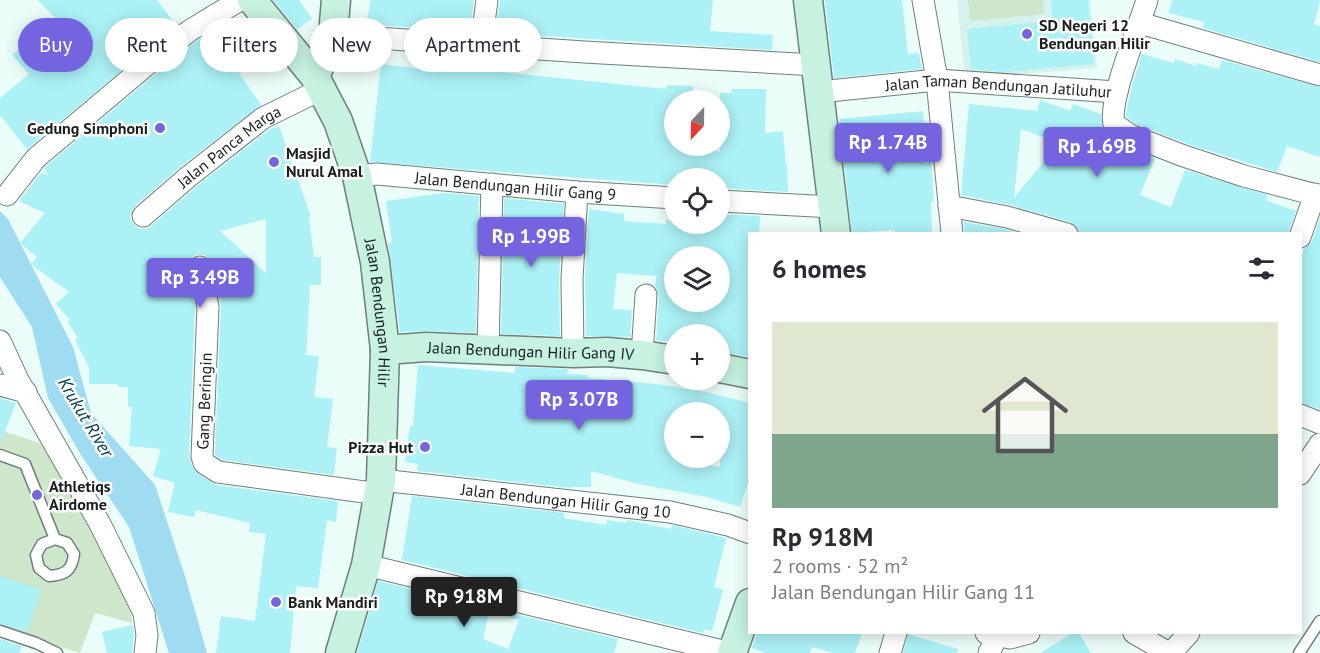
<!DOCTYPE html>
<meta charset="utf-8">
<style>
:root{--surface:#fff;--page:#f2f2f3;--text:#2b2b33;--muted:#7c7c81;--accent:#7464df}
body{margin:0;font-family:"PT Sans",sans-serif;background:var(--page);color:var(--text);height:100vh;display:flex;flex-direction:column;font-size:22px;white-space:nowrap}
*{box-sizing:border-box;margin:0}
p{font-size:20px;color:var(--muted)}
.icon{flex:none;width:33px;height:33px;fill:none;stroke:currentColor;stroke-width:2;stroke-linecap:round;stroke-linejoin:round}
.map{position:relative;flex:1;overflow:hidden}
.panel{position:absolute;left:748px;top:232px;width:554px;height:402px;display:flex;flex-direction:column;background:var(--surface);border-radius:0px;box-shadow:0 3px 15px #0003}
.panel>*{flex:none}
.guide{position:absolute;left:18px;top:18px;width:570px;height:54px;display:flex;gap:12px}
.needle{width:39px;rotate:202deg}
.buttons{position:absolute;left:664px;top:90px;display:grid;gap:12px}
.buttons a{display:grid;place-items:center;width:66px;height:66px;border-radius:50%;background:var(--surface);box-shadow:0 3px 15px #0003;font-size:30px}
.price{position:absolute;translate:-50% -51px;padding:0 14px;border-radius:6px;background:var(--accent);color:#fff;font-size:20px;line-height:39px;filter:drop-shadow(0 2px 3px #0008)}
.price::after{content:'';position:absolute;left:50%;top:36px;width:18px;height:14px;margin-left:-9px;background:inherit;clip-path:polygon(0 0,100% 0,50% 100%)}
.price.selected{background:#222;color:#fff}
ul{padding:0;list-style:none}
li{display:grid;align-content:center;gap:12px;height:318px;padding:0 24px}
li span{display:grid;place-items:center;height:186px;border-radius:0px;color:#555}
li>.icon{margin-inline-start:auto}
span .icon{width:108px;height:108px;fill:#fffc;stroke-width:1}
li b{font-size:26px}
h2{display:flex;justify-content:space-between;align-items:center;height:72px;padding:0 24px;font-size:26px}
.chip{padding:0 21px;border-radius:27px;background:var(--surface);box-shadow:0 3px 15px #0003;font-size:21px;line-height:54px}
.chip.selected{background:var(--accent);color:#fff}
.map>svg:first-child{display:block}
</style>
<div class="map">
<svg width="1320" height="653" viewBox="0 0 1320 653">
<rect width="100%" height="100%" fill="#eafdf9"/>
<path fill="#d5f2ec" d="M957 0H1090L1097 68 965 78Z"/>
<path fill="#cee6c9" d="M968 0H1043L1044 14 970 21Z
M0 430 40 443 109 546 131 607 132 623 95 613 80 653 0 628Z"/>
<path fill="#9fdcf2" d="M0 211 8 219 73 347 91 413 155 485 185 576 207 653H169L129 527 81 455 48 398 32 327 0 277Z"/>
<path fill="#acf1f6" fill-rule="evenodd" d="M38 0H157L176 25 27 149 0 115V98L29 74 12 55 55 18Z
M273 0H299L312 19 297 29Z
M371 0H474L470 32 366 24Z
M500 0H713L710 31 773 35 772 50 495 33Z
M825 0H902L908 54 919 53 922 69 834 78Z
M1051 0H1088L1094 64 1005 72 971 69 967 29 1053 21Z
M1172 0H1320L1314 24 1320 26V62L1203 28 1204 22 1169 13Z
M211 32 261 105 180 167 135 206 131 211 130 218 133 224 138 228 145 229 151 226 196 187 270 129 279 126 311 217 309 218 314 257H321V285H310L306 355 319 356 314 397 333 399 327 447 337 448 334 475 223 460 215 455 221 305 212 264 205 255 198 254 191 258 187 269 195 308 189 455 192 466 197 473 216 485 338 501 336 522 327 520 318 588 296 586 290 653H216L221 616 255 621 266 534 249 532 250 523 196 510 194 517 168 512 175 483 153 476 161 449 129 446 132 407H128V387H118V384H89V367L75 340 78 338 67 321 70 320 56 304 69 292 31 264 37 257 20 243 45 213 19 201 41 173 48 175 44 169 45 167 157 73 196 41ZM266 219V273L220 231Z
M1142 54 1174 63 1175 59 1196 66 1197 63 1219 69 1222 60 1320 87V157L1287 146 1277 172 1185 143 1136 124 1126 117V113L1132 85Z
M448 56 464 57 462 68 480 70 666 89 667 85 693 86 692 100H675V146H685L720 152V93H731L732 89H766L765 133 783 131 786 165H787L788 192 720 188V178H675V185L370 162 381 64 446 72Z
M1040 100 1070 111 1073 104 1101 114 1103 130 1107 135 1125 147 1155 158 1140 195 1171 207 1185 170 1268 195 1266 200 1296 211 1288 234H1079L1076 226 1070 222 1010 205 961 195 969 104 1037 111ZM1021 129 1059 143 1014 198Z
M923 111 926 163 931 162 934 202 931 201 932 234H895V230L852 233 839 119Z
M444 193 479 196 476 333 427 331 400 332 388 245V243H392L386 201Z
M504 198 564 204 559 279 560 336 501 334Z
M589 209 624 214V221L666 224V220L675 222V224L706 226V224H720V214L760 216 759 234H750V357L720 352V334H675V343L656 340 659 296 655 286 657 276 617 273 613 309 632 310 630 337 586 336 585 279ZM675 256H720V302H704L703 308 675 304Z
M1320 218V409L1300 403V260L1305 248 1312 241Z
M964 222 1004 229 1020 234H965Z
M418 365 515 373V367L568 369 567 374 588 375V378L657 384 706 392 750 403V477L740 507 707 497 634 483 591 471V487H571L570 488 417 471 418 464 405 462 410 426H413ZM675 412H720V467L675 459Z
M0 398 16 403 1 442H0Z
M412 496 565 513 564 518 606 525 607 520 627 523V520L671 529 672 525 726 538 714 587 723 590 712 631 704 629 703 633 402 560Z
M0 576 41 590 27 632 0 624Z
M378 581 618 639 614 653H357ZM489 612 519 620 508 649 483 639Z
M133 625 134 635 132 653H107L102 632Z
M757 633H862L855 653H833L812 647 810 653H765L752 648Z
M1073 633H1079L1091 653H1040Z
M908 634 958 649 957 653H903Z
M0 639 22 646 19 653H0Z"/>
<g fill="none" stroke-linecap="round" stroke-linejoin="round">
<g stroke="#6e7f7c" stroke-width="13">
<path id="lane" d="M0 455 25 464 55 539 67 543 74 554C72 570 66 575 49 576L39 568 36 555 42 544 55 539
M0 631 36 643 57 653
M1299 653 1320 621"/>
</g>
<g stroke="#6e7f7c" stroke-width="23">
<g id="street">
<path d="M923 0 937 80 952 234"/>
<path d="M1147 0C1139 27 1108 100 1114 124L1130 135 1181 155 1244 176 1320 196"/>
<path d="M1140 23 1320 75"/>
<path d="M333 35 584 52 816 65"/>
<path d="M481 45 487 0"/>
<path id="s1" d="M819 92 937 80 1117 92"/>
<path id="s2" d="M357 176 377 174 577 192 675 198"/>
<path d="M7 195 36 158 149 63 189 31 240 0"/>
<path d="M720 201 833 207"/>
<path d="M949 206 1007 217 1067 234"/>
<path id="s3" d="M143 216 188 177 263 118 322 89"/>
<path d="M1300 237 1315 194"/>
<path d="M200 267 208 307 202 456 204 463 218 472 379 494"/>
<path d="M0 341 18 380 100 524 144 613 147 635 145 653"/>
<path d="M488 348 492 184"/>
<path d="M573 353 572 279 577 192"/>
<path d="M642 355 646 295"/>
<path d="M0 385 26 392"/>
<path d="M1300 415 1320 423"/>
<path d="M1300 474 1320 444"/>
<path id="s4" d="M381 480 670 512 728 525 750 533"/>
<path d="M366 565 731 653"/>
<path d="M986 633 1010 638 1029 633"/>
<path d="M1134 633 1169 653"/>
<path d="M890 653 896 633"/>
<path d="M989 653 997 636"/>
<path d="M1171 653 1189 633"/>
</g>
</g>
<g stroke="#6e7f7c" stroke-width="31">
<g id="secondary">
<path id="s5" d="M252 0 315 77 338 121 357 176 375 262 385 350 381 480 366 565 340 653"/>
<path d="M808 0 836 234"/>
<path d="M315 77 333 35 336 0"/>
<path id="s6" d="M385 350 426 347 573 353 607 352 642 355 675 360"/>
<path d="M720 368 750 374"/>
<path d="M732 653 750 603"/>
</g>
</g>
<use href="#lane" stroke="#fff" stroke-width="10"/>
<use href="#street" stroke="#fff" stroke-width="21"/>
<use href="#secondary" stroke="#c6f2df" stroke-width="28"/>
</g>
<g fill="#7464df" stroke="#fff" stroke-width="2">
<circle cx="1027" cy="34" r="6"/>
<circle cx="160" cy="128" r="6"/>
<circle cx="274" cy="162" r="6"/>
<circle cx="425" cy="447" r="6"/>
<circle cx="37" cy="495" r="6"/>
<circle cx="276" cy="602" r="6"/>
</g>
<g text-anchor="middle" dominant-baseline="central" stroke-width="5" stroke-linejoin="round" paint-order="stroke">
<g font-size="16" font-weight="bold" fill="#181f1d" stroke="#fff" text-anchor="start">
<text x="1039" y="25">SD Negeri 12<tspan x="1039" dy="18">Bendungan Hilir</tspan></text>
<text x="148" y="128" text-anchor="end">Gedung Simphoni</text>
<text x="286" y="153">Masjid<tspan x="286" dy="18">Nurul Amal</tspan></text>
<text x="413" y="447" text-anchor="end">Pizza Hut</text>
<text x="49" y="486">Athletiqs<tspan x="49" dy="18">Airdome</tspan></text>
<text x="288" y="602">Bank Mandiri</text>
</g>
<g font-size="16" fill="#181f1d" stroke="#fff">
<text stroke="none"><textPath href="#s1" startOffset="180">Jalan Taman Bendungan Jatiluhur</textPath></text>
<text stroke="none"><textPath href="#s3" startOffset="111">Jalan Panca Marga</textPath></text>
<text stroke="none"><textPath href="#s2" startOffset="159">Jalan Bendungan Hilir Gang 9</textPath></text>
<text stroke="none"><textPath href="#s5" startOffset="346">Jalan Bendungan Hilir</textPath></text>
<text stroke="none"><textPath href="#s6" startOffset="146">Jalan Bendungan Hilir Gang IV</textPath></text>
<text transform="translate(204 401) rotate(-88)">Gang Beringin</text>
<text stroke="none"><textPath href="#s4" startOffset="186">Jalan Bendungan Hilir Gang 10</textPath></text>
</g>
<g font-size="18" font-style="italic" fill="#023a4a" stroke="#fff">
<text transform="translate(86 417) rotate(59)">Krukut River</text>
</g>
</g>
</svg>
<div class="buttons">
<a><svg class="needle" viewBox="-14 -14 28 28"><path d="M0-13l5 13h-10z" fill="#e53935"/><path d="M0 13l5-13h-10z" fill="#7c7c81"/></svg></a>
<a><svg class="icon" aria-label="locate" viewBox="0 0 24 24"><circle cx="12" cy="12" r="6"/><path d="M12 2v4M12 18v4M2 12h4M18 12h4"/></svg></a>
<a><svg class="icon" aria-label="layers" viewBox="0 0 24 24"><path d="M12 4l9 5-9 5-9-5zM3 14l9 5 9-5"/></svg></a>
<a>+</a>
<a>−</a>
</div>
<b class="price" style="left:888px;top:174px">Rp 1.74B</b>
<b class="price" style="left:1097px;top:178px">Rp 1.69B</b>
<b class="price" style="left:531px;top:268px">Rp 1.99B</b>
<b class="price" style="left:200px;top:309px">Rp 3.49B</b>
<b class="price" style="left:579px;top:431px">Rp 3.07B</b>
<b class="price selected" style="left:464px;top:628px">Rp 918M</b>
<div class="guide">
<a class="chip selected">Buy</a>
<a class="chip">Rent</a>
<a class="chip">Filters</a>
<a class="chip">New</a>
<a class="chip">Apartment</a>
</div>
<section class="panel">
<h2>6 homes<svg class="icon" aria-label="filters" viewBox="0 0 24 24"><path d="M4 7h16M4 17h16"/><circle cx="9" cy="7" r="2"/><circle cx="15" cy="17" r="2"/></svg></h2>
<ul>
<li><span style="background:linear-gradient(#dfe7d0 60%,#7fa58c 0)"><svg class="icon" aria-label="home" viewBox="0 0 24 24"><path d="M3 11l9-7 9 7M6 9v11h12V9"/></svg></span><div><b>Rp 918M</b><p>2 rooms · 52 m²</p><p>Jalan Bendungan Hilir Gang 11</p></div></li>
</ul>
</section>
</div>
